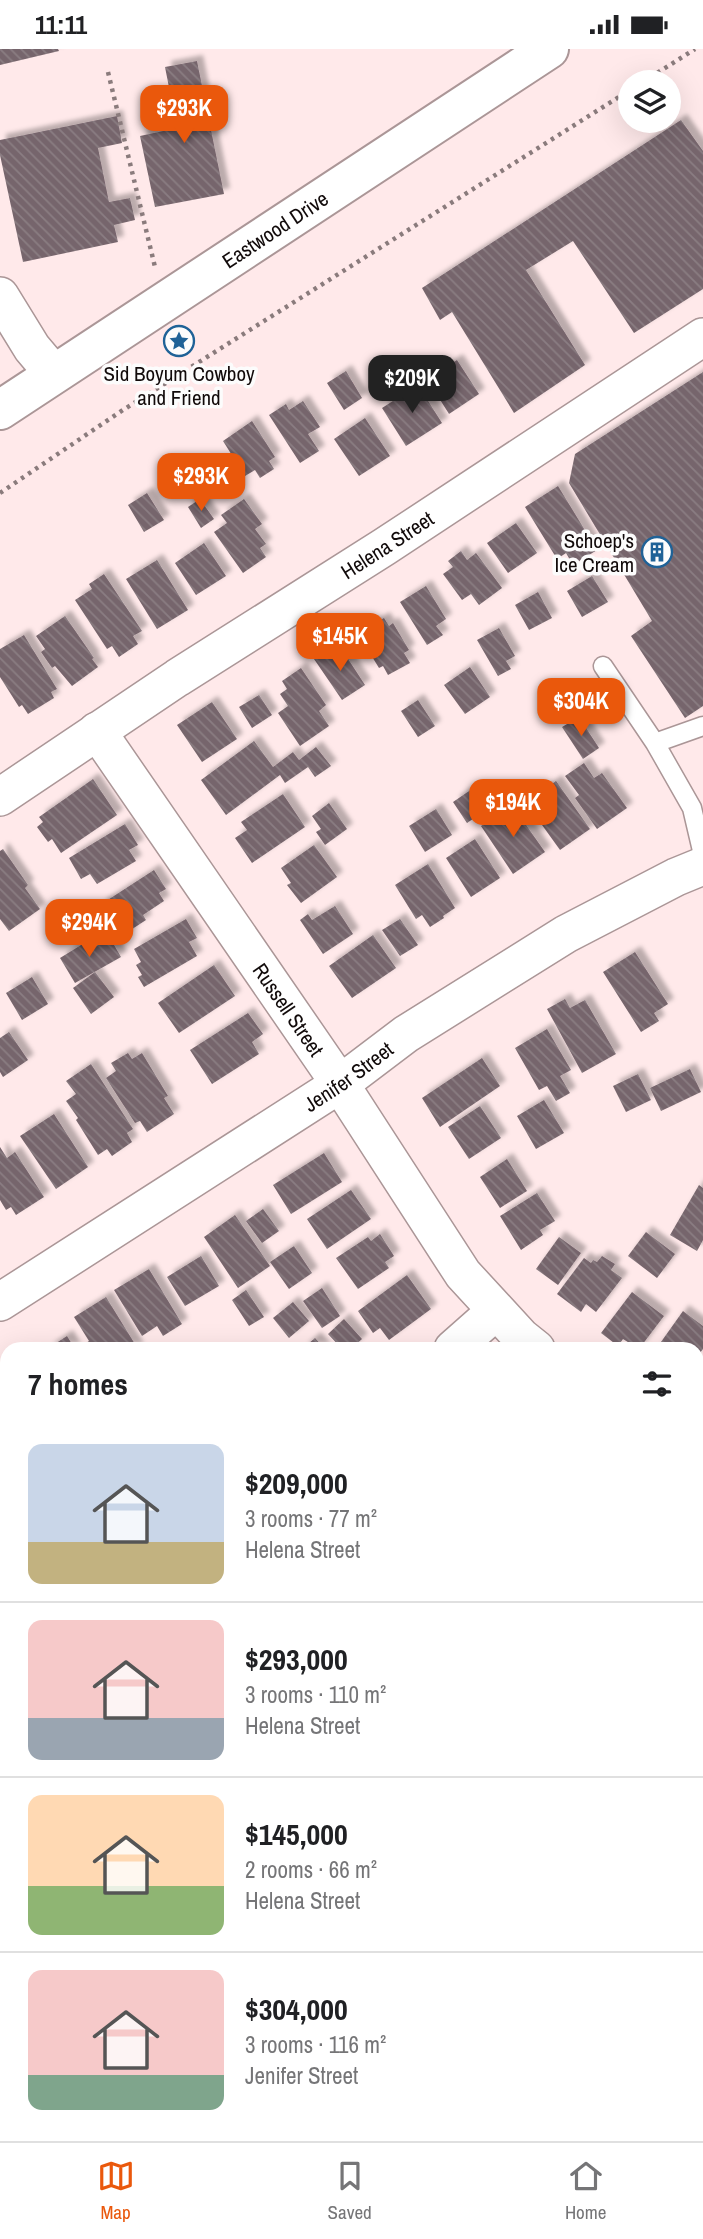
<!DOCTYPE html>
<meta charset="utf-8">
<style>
:root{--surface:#fff;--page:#f6f6f6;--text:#202124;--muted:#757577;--line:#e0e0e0;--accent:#ea580c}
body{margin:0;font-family:"Archivo Narrow",sans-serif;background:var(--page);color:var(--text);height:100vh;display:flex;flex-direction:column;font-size:26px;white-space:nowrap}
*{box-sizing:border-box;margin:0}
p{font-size:23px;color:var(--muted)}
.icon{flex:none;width:38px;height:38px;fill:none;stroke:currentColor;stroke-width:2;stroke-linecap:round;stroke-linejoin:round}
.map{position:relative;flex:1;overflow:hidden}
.side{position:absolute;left:0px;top:1293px;width:704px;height:800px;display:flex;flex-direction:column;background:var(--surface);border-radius:21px 21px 0 0;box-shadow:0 7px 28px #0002}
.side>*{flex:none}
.controls{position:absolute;left:618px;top:21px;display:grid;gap:14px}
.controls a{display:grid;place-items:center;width:63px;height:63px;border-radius:50%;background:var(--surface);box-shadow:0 7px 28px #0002;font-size:35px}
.price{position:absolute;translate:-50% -60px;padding:0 16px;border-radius:14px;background:var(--accent);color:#fff;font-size:23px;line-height:46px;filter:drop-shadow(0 2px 4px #0008)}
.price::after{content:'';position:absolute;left:50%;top:42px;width:21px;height:16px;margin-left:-10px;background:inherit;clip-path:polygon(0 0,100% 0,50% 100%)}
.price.active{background:#222;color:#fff}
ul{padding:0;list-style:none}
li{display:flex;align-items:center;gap:21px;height:175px;padding:0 28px}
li+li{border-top:2px solid var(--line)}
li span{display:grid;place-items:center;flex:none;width:196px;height:140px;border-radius:14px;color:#555}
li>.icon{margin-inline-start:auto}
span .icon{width:84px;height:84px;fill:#fffc;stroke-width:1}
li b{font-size:30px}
h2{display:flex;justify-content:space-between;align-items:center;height:84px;padding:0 28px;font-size:30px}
.status{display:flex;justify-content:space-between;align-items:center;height:49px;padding:0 35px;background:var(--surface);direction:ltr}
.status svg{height:19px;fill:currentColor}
.tabs{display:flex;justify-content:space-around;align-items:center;height:98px;border-top:2px solid var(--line);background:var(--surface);font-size:19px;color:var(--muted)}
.tabs a{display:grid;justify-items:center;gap:4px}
.tabs .active{color:var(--accent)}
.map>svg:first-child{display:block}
</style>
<div class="status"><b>11:11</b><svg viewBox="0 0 49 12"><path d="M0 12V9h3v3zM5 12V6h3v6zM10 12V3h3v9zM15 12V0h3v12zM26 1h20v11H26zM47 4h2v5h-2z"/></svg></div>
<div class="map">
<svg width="703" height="2092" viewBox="0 0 703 2092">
<defs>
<pattern id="building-back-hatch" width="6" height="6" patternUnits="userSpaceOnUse" patternTransform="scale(1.75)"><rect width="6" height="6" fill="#76656c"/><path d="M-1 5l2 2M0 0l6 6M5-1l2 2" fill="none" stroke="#8a7d82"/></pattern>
<filter id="shadow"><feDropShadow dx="6" dy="-6" stdDeviation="2" flood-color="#0004"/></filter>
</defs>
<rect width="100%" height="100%" fill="#ffe9ea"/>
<path fill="url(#building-back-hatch)" filter="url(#shadow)" d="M0 0H58L59 2 0 16Z
M197 12 224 145 155 158 140 87 177 79 165 18Z
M117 67 122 94 98 99 109 153 130 149 135 171 114 176 118 193 23 213 0 106V91Z
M681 71 703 102V240L634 284 573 192 526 221 585 316 514 364 452 263 440 271 422 239Z
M457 311 479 345 449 365 427 330Z
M346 322 362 349 344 361 327 334Z
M703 323V657L685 669 631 587 652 572 569 434 575 405Z
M418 336 442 374 406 397 382 359Z
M303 352 320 378 308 385 319 402 300 414 269 366 286 355 289 361Z
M365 369 390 407 359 427 334 390Z
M252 372 275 408 269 412 274 420 260 429 255 421 245 427 223 392Z
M558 437 597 501 573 516 566 504 557 510 525 458Z
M147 444 164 471 144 483 128 456Z
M200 450 214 470 201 479 188 458Z
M244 450 262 475 255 480 266 495 260 499 266 508 243 524 214 483 227 474 221 466Z
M516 474 537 504 508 524 487 494Z
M204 494 226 527 196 546 175 514Z
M461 502 467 511 476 504 502 539 479 556 471 545 462 551 443 525 453 518 448 512Z
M157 511 188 561 157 580 126 530Z
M104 525 142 582 133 587 138 595 119 608 112 597 107 600 75 551 92 540 89 535Z
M592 527 608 553 582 568 567 542Z
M426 537 446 570 436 577 443 586 427 596 400 553Z
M538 543 552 569 529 581 515 556Z
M65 567 94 609 92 610 98 618 72 637 55 617 52 619 41 603 45 600 36 587Z
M384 569 389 577 393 574 409 601 404 604 410 614 388 626 383 617 379 619 355 580 365 574 368 578Z
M499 579 515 607 506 612 511 620 498 627 477 591Z
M24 586 57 640 51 643 54 649 28 665 22 656 19 658 0 628V600Z
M341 599 365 636 342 651 314 610 326 602 329 607Z
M470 618 490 648 465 665 444 636Z
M301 619 326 656 319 662 329 677 300 697 278 664 288 657 280 645 287 640 282 632Z
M259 646 272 666 252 679 239 658Z
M418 651 435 677 418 688 401 662Z
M212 653 237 690 202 713 177 676Z
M579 668 599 699 583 710 562 678Z
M254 692 273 718 293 703 299 711 316 698 331 717 315 728 308 718 285 734 280 726 226 766 201 731Z
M584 714 594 729 602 724 627 759 597 780 575 749 579 746 565 727Z
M93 730 117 766 61 804 52 790 48 793 37 778 43 773 39 768Z
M556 732 590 780 560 801 537 769 543 765 532 749Z
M472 740 486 761 467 774 453 753Z
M283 745 305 778 252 814 235 789 247 781 241 773Z
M329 754 347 780 325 796 316 783 321 780 312 767Z
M512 756 545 803 513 825 481 777Z
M436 760 452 786 425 803 409 777Z
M125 775 138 796 129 801 136 812 97 835 90 825 81 830 69 809Z
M475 790 500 829 471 848 446 809Z
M314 796 337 828 301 854 287 836 291 834 281 819Z
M3 800 28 836 25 839 40 860 9 882 0 870V802Z
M428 815 455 859 443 867 444 869 430 878 422 866 416 870 395 836Z
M154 821 166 840 159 844 164 852 143 866 146 871 120 888 100 856Z
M335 857 353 885 323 905 300 871 308 865 312 871Z
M186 870 197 889 189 893 197 907 144 938 138 928 142 926 136 916 141 913 134 900Z
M400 870 418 896 400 907 382 881Z
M373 886 396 919 352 949 329 917Z
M110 889 121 908 75 934 60 909 86 893 90 901Z
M635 903 668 955 654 964 659 972 641 983 603 923Z
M214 916 235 947 179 984 158 954Z
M95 923 114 948 91 965 73 939Z
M32 928 48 955 22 971 6 944Z
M565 950 570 959 585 951 616 1005 582 1024 547 960Z
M248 964 263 985 252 993 259 1005 212 1035 190 1001Z
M547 980 571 1021 560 1027 570 1044 556 1052 547 1037 539 1041 515 999Z
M9 983 28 1011 3 1028 0 1023V989Z
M128 1004 132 1010 142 1004 168 1047 164 1049 174 1065 147 1083 140 1072 135 1074 106 1029 116 1022 111 1014Z
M482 1009 500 1037 440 1078 422 1049Z
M91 1015 133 1080 127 1084 132 1093 112 1107 107 1100 98 1106 76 1071 78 1069 66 1052 76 1045 66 1032Z
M690 1020 701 1043 661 1062 650 1039Z
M638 1025 651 1051 626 1063 613 1037Z
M544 1051 564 1084 536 1100 517 1067Z
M480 1057 501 1089 469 1110 448 1078Z
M54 1065 88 1118 56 1140 20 1087Z
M0 1098 7 1109 15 1103 44 1148 16 1166 11 1158 6 1161 0 1151Z
M324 1104 342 1133 291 1165 273 1136Z
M507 1110 527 1142 500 1159 480 1128Z
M699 1136 703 1139V1191L697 1202 670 1186Z
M351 1141 371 1170 327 1200 307 1170Z
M537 1144 555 1172 540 1181 543 1186 521 1201 500 1167Z
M263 1160 279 1182 262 1194 246 1172Z
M235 1166 270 1217 238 1239 204 1188Z
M646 1183 675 1205 657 1229 628 1207Z
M380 1185 394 1207 385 1213 389 1219 358 1240 336 1209 368 1188 371 1192Z
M559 1188 581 1204 558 1236 536 1220Z
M294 1197 312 1224 289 1240 270 1213Z
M201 1207 219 1237 185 1257 167 1228Z
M602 1207 615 1215 611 1221 622 1229 596 1263 586 1255 581 1263 557 1245 584 1209 591 1214 593 1211 597 1213Z
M149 1220 182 1275 163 1287 157 1277 142 1287 114 1241Z
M407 1226 431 1260 389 1291 380 1279 373 1284 358 1262Z
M322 1239 340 1267 322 1279 303 1252Z
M246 1241 264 1268 249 1277 232 1251Z
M632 1243 664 1267 639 1300 623 1290 618 1297 601 1284Z
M106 1248 138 1300H90L86 1294 89 1292 74 1268Z
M293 1253 309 1272 289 1289 273 1269Z
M683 1262 703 1277V1300L696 1309V1300H656Z
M344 1270 362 1290 351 1300H342L328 1285Z
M67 1287 75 1300H47Z
M315 1289 325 1300H302Z
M703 1311V1355L696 1350V1319Z
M7 1325V1364L0 1354V1329Z
M0 1562 7 1571V1608L0 1614Z
M698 1592 703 1596V1648L696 1642V1594Z
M699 1729 703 1733 702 1765 696 1761V1732Z
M7 1749V1804L0 1797V1756Z
M696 1805 703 1810V1833L698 1839 696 1838Z
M0 1815 7 1823V1848L0 1855Z
M38 2086H91L89 2088 94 2092H45Z
M310 2086H374L370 2092H317Z
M445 2086H480L475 2092H451Z"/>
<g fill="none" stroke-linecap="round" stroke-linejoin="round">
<g stroke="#ab9697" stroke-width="21">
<path id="lane" d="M603 617 655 694 692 759 703 806
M655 694 703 677"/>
</g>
<g stroke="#ab9697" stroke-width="40">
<g id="street">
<path d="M0 247 32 299 54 325"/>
<path id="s1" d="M97 682 340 1035 463 1225 521 1288 536 1300"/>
<path id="s2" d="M0 748 177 629 384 498 703 288"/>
<path id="s3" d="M0 1253 340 1035 406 985 566 885 676 828 703 817"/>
<path d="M453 1300 496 1262"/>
<path d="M696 1430 703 1434"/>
<path d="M696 1484 703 1476"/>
<path d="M0 1695 7 1689"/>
<path d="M696 1915 703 1921"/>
<path d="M696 2049 703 2042"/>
<path d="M199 2092 204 2086"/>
<path d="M659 2092 665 2086"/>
</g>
</g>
<g stroke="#ab9697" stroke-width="42">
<g id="secondary">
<path id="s4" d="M0 361 549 0"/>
</g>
</g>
<path stroke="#8a7b7c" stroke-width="4.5" stroke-dasharray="3.5 5" stroke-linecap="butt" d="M108 23 155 218
M643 33 695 0
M0 444 123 361 630 41"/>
<use href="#lane" stroke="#fff" stroke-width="18"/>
<use href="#street" stroke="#fff" stroke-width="37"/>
<use href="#secondary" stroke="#fff" stroke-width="38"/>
</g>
<defs>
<g id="sight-ring" transform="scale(1.575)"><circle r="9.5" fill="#fcfcfc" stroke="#1f6297" stroke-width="1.5"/><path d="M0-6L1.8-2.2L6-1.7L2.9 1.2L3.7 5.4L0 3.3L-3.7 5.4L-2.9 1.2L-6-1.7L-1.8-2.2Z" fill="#1f6297"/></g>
<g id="building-ring" transform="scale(1.575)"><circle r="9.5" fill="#fcfcfc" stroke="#1f6297" stroke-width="1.5"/><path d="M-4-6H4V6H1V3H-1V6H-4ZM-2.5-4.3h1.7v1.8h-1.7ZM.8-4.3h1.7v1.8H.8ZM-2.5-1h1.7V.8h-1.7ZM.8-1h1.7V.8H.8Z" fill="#1f6297"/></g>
</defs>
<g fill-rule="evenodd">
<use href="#sight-ring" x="179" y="292"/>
<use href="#building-ring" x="657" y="503"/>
</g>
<g text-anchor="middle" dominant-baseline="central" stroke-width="7" stroke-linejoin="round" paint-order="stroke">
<g font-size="21" fill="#110a0a" stroke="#fcfcfc">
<text stroke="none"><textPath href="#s4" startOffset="329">Eastwood Drive</textPath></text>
<text stroke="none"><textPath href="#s2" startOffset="462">Helena Street</textPath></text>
<text stroke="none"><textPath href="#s1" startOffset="338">Russell Street</textPath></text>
<text stroke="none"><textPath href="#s3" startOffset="415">Jenifer Street</textPath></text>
</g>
<g font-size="21" fill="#110a0a" stroke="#fcfcfc">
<text x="179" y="324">Sid Boyum Cowboy<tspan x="179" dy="24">and Friend</tspan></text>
<text x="634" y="491" text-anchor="end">Schoep's<tspan x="634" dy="24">Ice Cream</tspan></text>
</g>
</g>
</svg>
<div class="controls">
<a><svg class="icon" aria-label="layers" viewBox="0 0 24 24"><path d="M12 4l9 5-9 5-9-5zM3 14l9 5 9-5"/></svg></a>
</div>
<b class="price" style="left:184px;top:96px">$293K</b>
<b class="price active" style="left:412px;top:366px">$209K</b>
<b class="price" style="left:201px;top:464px">$293K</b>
<b class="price" style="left:340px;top:624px">$145K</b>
<b class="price" style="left:581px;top:689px">$304K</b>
<b class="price" style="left:513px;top:790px">$194K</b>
<b class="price" style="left:89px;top:910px">$294K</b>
<section class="side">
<h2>7 homes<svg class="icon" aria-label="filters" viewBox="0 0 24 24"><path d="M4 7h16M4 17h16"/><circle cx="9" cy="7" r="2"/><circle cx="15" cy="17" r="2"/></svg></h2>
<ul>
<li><span style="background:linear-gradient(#c9d6e8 70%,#c2b280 0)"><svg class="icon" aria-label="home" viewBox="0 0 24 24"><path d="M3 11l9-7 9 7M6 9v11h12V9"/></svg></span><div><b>$209,000</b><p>3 rooms · 77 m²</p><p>Helena Street</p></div></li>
<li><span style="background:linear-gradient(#f6c9c9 70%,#9aa5b1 0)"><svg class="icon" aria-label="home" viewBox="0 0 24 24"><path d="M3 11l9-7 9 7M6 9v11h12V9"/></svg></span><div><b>$293,000</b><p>3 rooms · 110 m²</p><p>Helena Street</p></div></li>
<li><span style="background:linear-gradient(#ffd9b3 65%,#8fb573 0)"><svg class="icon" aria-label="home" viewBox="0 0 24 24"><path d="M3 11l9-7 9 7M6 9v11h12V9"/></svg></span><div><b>$145,000</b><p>2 rooms · 66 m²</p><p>Helena Street</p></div></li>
<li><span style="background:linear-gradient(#f6c9c9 75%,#7fa58c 0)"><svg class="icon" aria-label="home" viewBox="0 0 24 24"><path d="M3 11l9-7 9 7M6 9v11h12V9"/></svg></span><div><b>$304,000</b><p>3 rooms · 116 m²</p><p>Jenifer Street</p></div></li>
</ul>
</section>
</div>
<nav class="tabs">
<a class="active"><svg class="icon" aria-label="map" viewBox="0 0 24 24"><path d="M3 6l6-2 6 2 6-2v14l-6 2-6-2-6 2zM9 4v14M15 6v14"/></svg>Map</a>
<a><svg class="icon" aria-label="saved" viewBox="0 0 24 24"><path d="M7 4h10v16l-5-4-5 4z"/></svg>Saved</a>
<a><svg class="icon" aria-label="home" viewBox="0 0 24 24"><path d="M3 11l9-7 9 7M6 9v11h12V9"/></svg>Home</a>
</nav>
